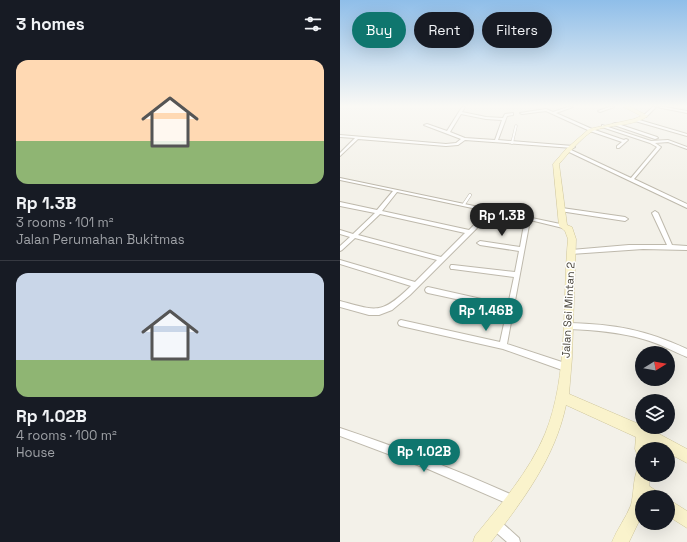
<!DOCTYPE html>
<meta charset="utf-8">
<style>
:root{--surface:#171b24;--page:#20242c;--text:#f1f3f6;--muted:#9ea1a6;--line:#363941;--accent:#0f766e}
body{margin:0;font-family:"Space Grotesk",sans-serif;background:var(--page);color:var(--text);height:100vh;display:flex;flex-direction:column;font-size:15px;white-space:nowrap}
*{box-sizing:border-box;margin:0}
p{font-size:13px;color:var(--muted)}
.icon{flex:none;width:22px;height:22px;fill:none;stroke:currentColor;stroke-width:2;stroke-linecap:round;stroke-linejoin:round}
.map{position:relative;flex:1;overflow:hidden}
.drawer{display:flex;flex-direction:column;background:var(--surface);width:340px}
.drawer>*{flex:none}
.guide{position:absolute;left:12px;top:12px;width:275px;height:36px;display:flex;gap:8px}
.needle{width:26px;rotate:79deg}
.buttons{position:absolute;left:295px;top:346px;display:grid;gap:8px}
.buttons a{display:grid;place-items:center;width:40px;height:40px;border-radius:50%;background:var(--surface);box-shadow:0 4px 16px #0002;font-size:20px}
.price{position:absolute;translate:-50% -34px;padding:0 9px;border-radius:14px;background:var(--accent);color:#fff;font-size:13px;line-height:26px;filter:drop-shadow(0 1px 2px #0008)}
.price::after{content:'';position:absolute;left:50%;top:24px;width:12px;height:9px;margin-left:-6px;background:inherit;clip-path:polygon(0 0,100% 0,50% 100%)}
.price.current{background:#222;color:#fff}
ul{padding:0;list-style:none}
li{display:grid;align-content:center;gap:8px;height:212px;padding:0 16px}
li+li{border-top:1px solid var(--line)}
li span{display:grid;place-items:center;height:124px;border-radius:12px;color:#555}
li>.icon{margin-inline-start:auto}
span .icon{width:72px;height:72px;fill:#fffc;stroke-width:1}
li b{font-size:17px}
h2{display:flex;justify-content:space-between;align-items:center;height:48px;padding:0 16px;font-size:17px}
.chip{padding:0 14px;border-radius:18px;background:var(--surface);box-shadow:0 4px 16px #0002;font-size:14px;line-height:36px}
.chip.current{background:var(--accent);color:#fff}
main{display:flex;flex:1;min-height:0}
.map>svg:first-child{display:block}
</style>
<main>
<section class="drawer">
<h2>3 homes<svg class="icon" aria-label="filters" viewBox="0 0 24 24"><path d="M4 7h16M4 17h16"/><circle cx="9" cy="7" r="2"/><circle cx="15" cy="17" r="2"/></svg></h2>
<ul>
<li><span style="background:linear-gradient(#ffd9b3 65%,#8fb573 0)"><svg class="icon" aria-label="home" viewBox="0 0 24 24"><path d="M3 11l9-7 9 7M6 9v11h12V9"/></svg></span><div><b>Rp 1.3B</b><p>3 rooms · 101 m²</p><p>Jalan Perumahan Bukitmas</p></div></li>
<li><span style="background:linear-gradient(#c9d6e8 70%,#8fb573 0)"><svg class="icon" aria-label="home" viewBox="0 0 24 24"><path d="M3 11l9-7 9 7M6 9v11h12V9"/></svg></span><div><b>Rp 1.02B</b><p>4 rooms · 100 m²</p><p>House</p></div></li>
</ul>
</section>
<div class="map">
<svg width="347" height="542" viewBox="0 0 347 542">
<rect width="100%" height="100%" fill="#f3f1e9"/>
<g fill="none" stroke-linecap="round" stroke-linejoin="round">
<g stroke="#beb9ac" stroke-width="3">
<path id="lane-far1" d="M172 143 176 126"/>
</g>
<g stroke="#beb9ac" stroke-width="3.5">
<path id="lane" d="M124 204 130 195"/>
</g>
<g stroke="#beb9ac" stroke-width="2">
<path id="street" d="M122 107H125L122 112 146 117 163 118 165 114 173 113V115L167 116 158 140 233 146 235 147 233 148 125 140 118 145 106 146 18 139 0 156V153L15 138 0 137V135L106 144 116 143 121 139 84 125 87 124 107 131ZM121 114 146 119 162 120 155 140 125 138 110 132Z
M228 107H233L216 113 252 129 284 140 286 139 288 140 279 148H277V146L282 142 250 131 206 111 182 114 180 113 206 109 213 112Z
M269 107H274L260 112 258 111Z
M313 107H316L306 117H304V115Z
M317 107H325L347 111V113Z
M296 119 347 134V136L295 121 294 120Z
M275 123 317 137 318 138 315 139 274 125 273 124Z
M262 125 311 141 328 140 347 147V149L328 142 315 143 321 147 294 179 347 204V208L227 151V149H229L291 178 317 147 310 143 262 127Z
M0 178 225 225 226 226 223 228 190 220 167 344 228 364 229 367 228 370 225 371 163 349 61 326 59 325 58 323 59 321 61 320 160 342 167 310 88 293 86 292 85 290 86 288 88 287 168 305 174 277 113 269H111L110 267 111 265H113L175 272 179 251 140 245 137 243 140 241 180 247 185 219 156 213 144 221 70 295 52 310 39 315H29L0 307V301C37 311 41 315 71 286L0 264V260L75 282 97 260 15 238 2 250 0 251V246L10 237 0 234V230L13 234 35 213 0 206V202L37 210 53 191 0 180ZM57 192 151 212 140 219 129 230 42 211ZM40 214 125 233 101 257 18 235Z
M222 208 285 217 288 219 285 221 220 211V210Z
M315 211 318 213 332 245 347 246V250L303 249 231 254 228 252 231 250 289 245H327L312 213Z
M229 323C274 324 306 330 347 349V357C332 351 319 343 303 339 279 332 254 330 229 329L227 328 226 326 227 324Z
M0 428C60 448 119 471 177 497L178 501 177 505 173 506 88 469 0 436Z
M155 519 159 520 179 538 180 542H167L151 528 150 524 151 520Z"/>
</g>
<g stroke="#cfc69c" stroke-width="1">
<path id="secondary" d="M284 107H291L308 116C293 127 269 124 253 131 243 136 227 155 219 164L227 225 232 227 236 239 232 358 229 394 308 428 347 449V463L328 453V449H320L309 443V449H302V456L297 454 295 449 296 437 226 405C215 458 183 500 151 542H133L135 536C161 504 189 472 205 434 229 376 222 301 228 239L225 231 219 226 213 164 226 149 249 129 294 119 301 116Z
M302 468V475H309V486L318 492 320 497H302V515L289 542H272C277 529 286 518 291 505 294 493 293 481 297 470Z
M328 499 347 511V528L328 516Z"/>
</g>
<use href="#lane-far1" stroke="#fff" stroke-width="2"/>
<use href="#lane" stroke="#fff" stroke-width="2.5"/>
<use href="#street" fill="#fff" fill-rule="evenodd"/>
<use href="#secondary" fill="#faf3cc" fill-rule="evenodd"/>
</g>
<linearGradient id="sky" x2="0" y2="1"><stop stop-color="#8fbee9"/><stop offset="0.58" stop-color="#faf9f5"/><stop offset="1" stop-color="#faf9f5" stop-opacity="0"/></linearGradient>
<rect width="347" height="183" fill="url(#sky)"/>
<g text-anchor="middle" dominant-baseline="central" stroke-width="3" stroke-linejoin="round" paint-order="stroke">
<g font-size="11" fill="#464238" stroke="#fff">
<text transform="translate(228 310) rotate(-87)">Jalan Sei Mintan 2</text>
</g>
</g>
</svg>
<div class="buttons">
<a><svg class="needle" viewBox="-14 -14 28 28"><path d="M0-13l5 13h-10z" fill="#e53935"/><path d="M0 13l5-13h-10z" fill="#9ea1a6"/></svg></a>
<a><svg class="icon" aria-label="layers" viewBox="0 0 24 24"><path d="M12 4l9 5-9 5-9-5zM3 14l9 5 9-5"/></svg></a>
<a>+</a>
<a>−</a>
</div>
<b class="price current" style="left:162px;top:237px">Rp 1.3B</b>
<b class="price" style="left:146px;top:332px">Rp 1.46B</b>
<b class="price" style="left:84px;top:473px">Rp 1.02B</b>
<div class="guide">
<a class="chip current">Buy</a>
<a class="chip">Rent</a>
<a class="chip">Filters</a>
</div>
</div>
</main>
